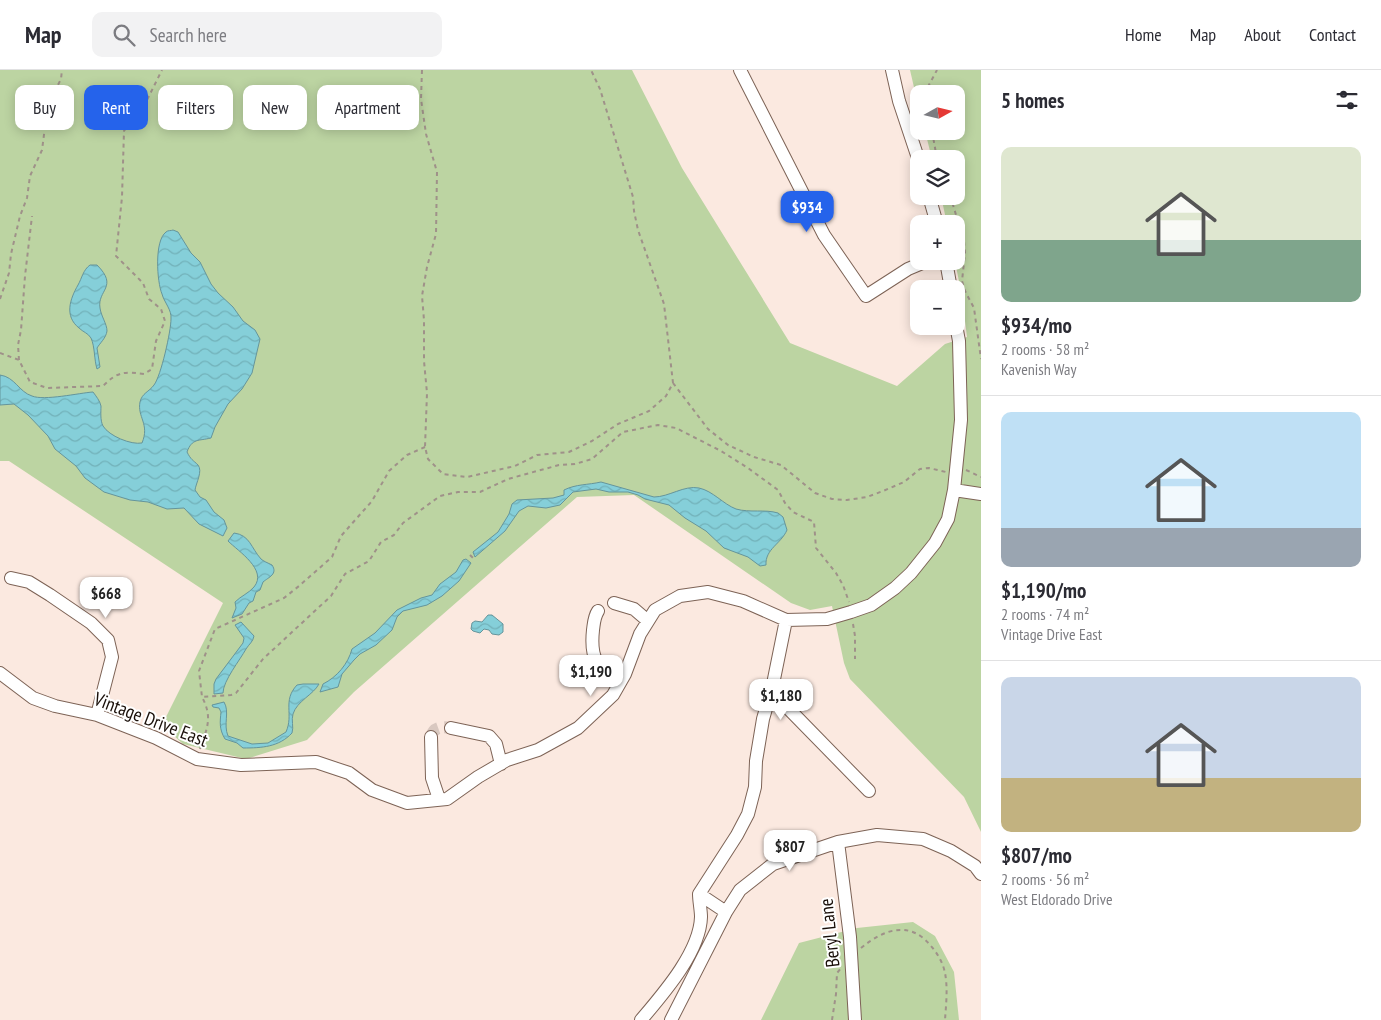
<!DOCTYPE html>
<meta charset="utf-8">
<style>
:root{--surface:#fff;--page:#f2f2f3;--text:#2b2b33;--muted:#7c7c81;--line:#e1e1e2;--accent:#2563eb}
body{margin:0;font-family:"PT Sans Narrow",sans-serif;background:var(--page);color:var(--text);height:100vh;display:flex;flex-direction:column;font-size:19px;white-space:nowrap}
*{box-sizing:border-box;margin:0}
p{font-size:16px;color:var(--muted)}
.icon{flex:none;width:28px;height:28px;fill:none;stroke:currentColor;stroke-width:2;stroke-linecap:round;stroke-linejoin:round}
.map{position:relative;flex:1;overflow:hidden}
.panel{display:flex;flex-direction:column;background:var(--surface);width:400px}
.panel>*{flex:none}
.banner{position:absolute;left:15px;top:15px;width:475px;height:45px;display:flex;gap:10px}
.needle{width:32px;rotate:82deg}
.buttons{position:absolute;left:910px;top:15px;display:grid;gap:10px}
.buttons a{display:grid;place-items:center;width:55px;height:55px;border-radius:10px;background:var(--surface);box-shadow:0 2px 12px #0003;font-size:25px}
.price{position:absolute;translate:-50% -42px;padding:0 11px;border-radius:10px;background:#fff;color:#222;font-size:16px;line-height:32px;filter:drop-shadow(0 1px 2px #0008)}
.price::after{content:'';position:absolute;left:50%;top:30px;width:15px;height:11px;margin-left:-8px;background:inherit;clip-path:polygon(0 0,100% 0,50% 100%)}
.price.selected{background:var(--accent);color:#fff}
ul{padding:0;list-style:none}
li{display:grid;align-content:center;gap:10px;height:265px;padding:0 20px}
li+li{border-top:1px solid var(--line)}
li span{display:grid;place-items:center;height:155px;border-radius:10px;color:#555}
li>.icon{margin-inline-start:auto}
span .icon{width:90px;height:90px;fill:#fffc;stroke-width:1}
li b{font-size:21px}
h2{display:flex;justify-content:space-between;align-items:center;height:60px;padding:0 20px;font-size:21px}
.pill{padding:0 18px;border-radius:10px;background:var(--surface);box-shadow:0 2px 12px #0003;font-size:18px;line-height:45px}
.pill.selected{background:var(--accent);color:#fff}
header{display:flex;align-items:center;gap:30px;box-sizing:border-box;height:70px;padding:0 25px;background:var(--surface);border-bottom:1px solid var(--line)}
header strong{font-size:24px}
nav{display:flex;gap:28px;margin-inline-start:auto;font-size:18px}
.search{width:350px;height:45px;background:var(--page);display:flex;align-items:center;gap:12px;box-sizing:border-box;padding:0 18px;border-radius:10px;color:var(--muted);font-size:19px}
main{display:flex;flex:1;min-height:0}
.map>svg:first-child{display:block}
</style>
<header>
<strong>Map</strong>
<div class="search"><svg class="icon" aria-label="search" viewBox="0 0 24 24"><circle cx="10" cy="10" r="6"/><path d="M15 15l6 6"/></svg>Search here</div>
<nav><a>Home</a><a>Map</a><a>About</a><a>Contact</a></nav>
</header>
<main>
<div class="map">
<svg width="981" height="950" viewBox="0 0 981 950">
<defs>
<pattern id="water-waves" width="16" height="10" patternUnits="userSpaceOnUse" patternTransform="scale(1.25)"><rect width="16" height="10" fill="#85cfd9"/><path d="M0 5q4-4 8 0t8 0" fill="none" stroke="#72b1b9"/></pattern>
</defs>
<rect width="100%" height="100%" fill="#fbe9e0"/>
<path fill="#bcd4a2" d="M0 0H632L682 98 790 273 897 316 945 274 967 267 962 227 955 191H956V154H947L941 126H956V89H932L925 61H956V24H919V39L910 0H981V762L964 727 850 609 844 593 832 536 810 540 791 533 634 425 577 427 354 622 307 670 246 689 183 674 162 655 223 533 9 391H0Z
M913 852 935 866 954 902 959 950H761L799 873 857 858Z"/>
<path fill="url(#water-waves)" stroke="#65959b" d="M173 160 178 162 191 183 200 192 211 214 218 223 233 237 243 251 255 260 260 269 252 303 242 319 228 334 215 357 211 368C199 371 192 368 187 382 191 390 193 390 198 395 203 401 196 413 195 420L200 427 206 430 214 442 224 450 227 458 223 466 199 454 184 438 167 439 148 432 130 430 104 422 85 408 76 396 55 379 48 366 28 345 14 334 0 335V305C15 307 19 322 32 326 44 331 79 323 93 322 96 326 100 331 101 336 101 342 100 350 103 356 109 366 131 375 142 373 150 354 137 347 140 332 142 323 149 322 154 315 161 306 171 261 171 249 172 240 164 232 162 224 157 212 154 171 166 162 168 160 171 161 173 160Z
M90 195H97C119 217 97 220 100 238 101 246 107 254 107 261 106 268 100 273 97 278L100 297 97 299C94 289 95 277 91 268 88 263 83 262 79 258 64 246 70 229 78 215 82 208 83 200 90 195Z
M601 412 654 427C669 427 684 415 699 418 713 421 723 434 736 439 750 443 765 439 778 443L783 447 787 460C781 474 765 479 766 495L760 496 748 487 724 478 706 461 685 448 669 435 645 429 638 425 628 422H609L596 419 573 422 560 435 546 438 528 436 519 441 505 461 475 487 473 482 498 462 509 444 512 434 517 430 553 428 564 425V420C576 414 588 415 601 412Z
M234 463C250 465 251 478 261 489 263 491 268 493 272 495 278 504 269 507 263 512L260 520 256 522 253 531 249 533 242 544 232 548 236 538 235 532C241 526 249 523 254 517 268 500 238 481 228 471Z
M466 489 471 493 459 511 442 526 427 535 403 541 397 547 392 560 376 575 360 584 354 590 342 604 338 617 320 622 323 614C337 607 348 594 352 579L375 563 397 540 421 528 432 525 440 514 456 502 463 490Z
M488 545H492L503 554V562L499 565 492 564 489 560 484 559 480 563 473 561 471 559 472 553 475 551 482 552Z
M241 552 254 566C253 572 249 574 246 579 240 590 223 611 223 623L214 624V614L216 609 243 573 244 568 235 555Z
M303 614H319C313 625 297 631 293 644 291 650 294 657 292 663 279 677 262 678 243 678L237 673 225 669C219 659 220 652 221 642L219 638 213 637 212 635 224 632C230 642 223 654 228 666L252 674 268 673 286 662C294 644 282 631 297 615Z"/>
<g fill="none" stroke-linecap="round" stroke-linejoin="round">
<path stroke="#d9c8c0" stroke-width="12" stroke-dasharray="12 6" stroke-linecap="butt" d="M431 667C433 657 442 656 451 658"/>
<g stroke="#7d6356" stroke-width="14">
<path id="minor" d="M740 0 824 165 866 226 908 199 927 191
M892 0 899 31 919 91
M929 126 937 154
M946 191 951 219
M954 420 981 424
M11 508 29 512 50 525 91 553 108 570 112 587 97 645
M614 533 634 539 648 551
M598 541C594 547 594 553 593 560 590 588 596 598 621 611
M786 550 773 614 775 623 780 630 869 721
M0 603 33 628 55 636 97 645 156 668 197 689 241 695 316 692 349 703 372 720 407 733 447 729 478 707 507 690 538 680 578 658 613 625 625 604 640 564 655 540 680 526 708 522 743 531 786 550 827 549 851 542 871 535 895 518 911 503 935 473 948 449 954 420 961 350 959 271 956 255
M451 658 489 666 496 674 501 694
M431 667 432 708 439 729
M838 772 850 867 855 950
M726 842 699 824 737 765 748 744 755 717 756 691 763 649 773 614
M641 950C663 924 700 882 701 847 701 840 699 831 699 824
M671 950 726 842 740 820 773 794 838 772 877 765 923 769 951 781 975 796 981 804"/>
</g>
<path stroke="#9f9189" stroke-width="2" stroke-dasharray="4 4" stroke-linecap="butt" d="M422 0 421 29 426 64 437 102 436 164 427 197 422 226 424 250V291L427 323 425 377 428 389 443 404 467 407 515 396 537 385 569 382 592 371 618 354 649 341 666 326 673 313 664 234 638 160 634 141 633 127 600 19 591 0
M924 24 937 0
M932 61 937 89
M949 126 953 135 964 171 965 183 962 211 965 221 974 238 981 289
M0 229 9 203 11 184 20 146 27 128 30 106 42 80 48 34 61 9 62 0
M0 283 19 290 30 312 47 318 103 316C117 302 124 301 144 304L152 299 156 271 165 251 161 239 149 229 143 213 116 186 122 127 124 61 132 48 144 36 162 0
M19 290 18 275 21 260 25 206 32 146
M673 313 708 359 728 375 754 387 781 395 815 423 832 429 847 430 867 427 883 421 904 412 920 399 929 398 946 402
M425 377 407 385 389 401 372 431 341 466 332 487 299 516 284 528 215 559 199 601 202 627 231 625 236 623 263 589 331 526 345 504 369 491 381 472 394 465 403 453 440 426 458 422H480L508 409 559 395 575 394 592 389 623 362 658 355 676 358 721 381 748 398 778 420 785 433 793 442 814 452 816 478 836 503 843 515 849 532
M966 400 981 407
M470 485 475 490
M853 554 855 566V589
M200 679C207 658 213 648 202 627
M861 878C884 859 910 850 931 876 938 884 943 893 945 903 948 918 946 935 945 950
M832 950 836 924 837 903 842 897"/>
<use href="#minor" stroke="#fff" stroke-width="12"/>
</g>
<g text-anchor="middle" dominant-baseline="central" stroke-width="4" stroke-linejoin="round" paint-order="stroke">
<g font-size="19" fill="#190f09" stroke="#fff">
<text transform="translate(151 649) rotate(21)">Vintage Drive East</text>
<text transform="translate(829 863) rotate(-96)">Beryl Lane</text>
</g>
</g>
</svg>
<div class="buttons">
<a><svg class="needle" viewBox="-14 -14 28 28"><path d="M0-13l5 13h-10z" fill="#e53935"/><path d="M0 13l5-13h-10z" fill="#7c7c81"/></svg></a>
<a><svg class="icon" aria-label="layers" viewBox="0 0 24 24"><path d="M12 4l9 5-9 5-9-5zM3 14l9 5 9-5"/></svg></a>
<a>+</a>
<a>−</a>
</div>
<b class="price selected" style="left:807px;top:163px">$934</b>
<b class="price" style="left:106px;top:549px">$668</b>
<b class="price" style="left:591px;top:627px">$1,190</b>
<b class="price" style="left:781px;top:651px">$1,180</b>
<b class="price" style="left:790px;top:802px">$807</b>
<div class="banner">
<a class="pill">Buy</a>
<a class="pill selected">Rent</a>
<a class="pill">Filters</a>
<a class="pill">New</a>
<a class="pill">Apartment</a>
</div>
</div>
<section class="panel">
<h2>5 homes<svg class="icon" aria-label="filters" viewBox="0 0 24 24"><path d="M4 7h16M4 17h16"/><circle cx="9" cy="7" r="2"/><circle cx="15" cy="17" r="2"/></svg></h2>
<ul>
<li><span style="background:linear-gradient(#dfe7d0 60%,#7fa58c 0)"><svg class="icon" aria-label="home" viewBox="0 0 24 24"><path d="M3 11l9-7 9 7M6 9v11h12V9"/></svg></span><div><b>$934/mo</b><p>2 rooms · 58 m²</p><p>Kavenish Way</p></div></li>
<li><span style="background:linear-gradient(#bfe0f5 75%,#9aa5b1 0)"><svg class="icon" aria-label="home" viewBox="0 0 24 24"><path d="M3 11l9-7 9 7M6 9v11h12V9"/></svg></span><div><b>$1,190/mo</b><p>2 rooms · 74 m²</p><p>Vintage Drive East</p></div></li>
<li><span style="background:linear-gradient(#c9d6e8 65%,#c2b280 0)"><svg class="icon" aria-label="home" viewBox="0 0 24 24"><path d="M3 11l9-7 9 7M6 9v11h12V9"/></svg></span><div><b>$807/mo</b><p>2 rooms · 56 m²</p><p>West Eldorado Drive</p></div></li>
</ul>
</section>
</main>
